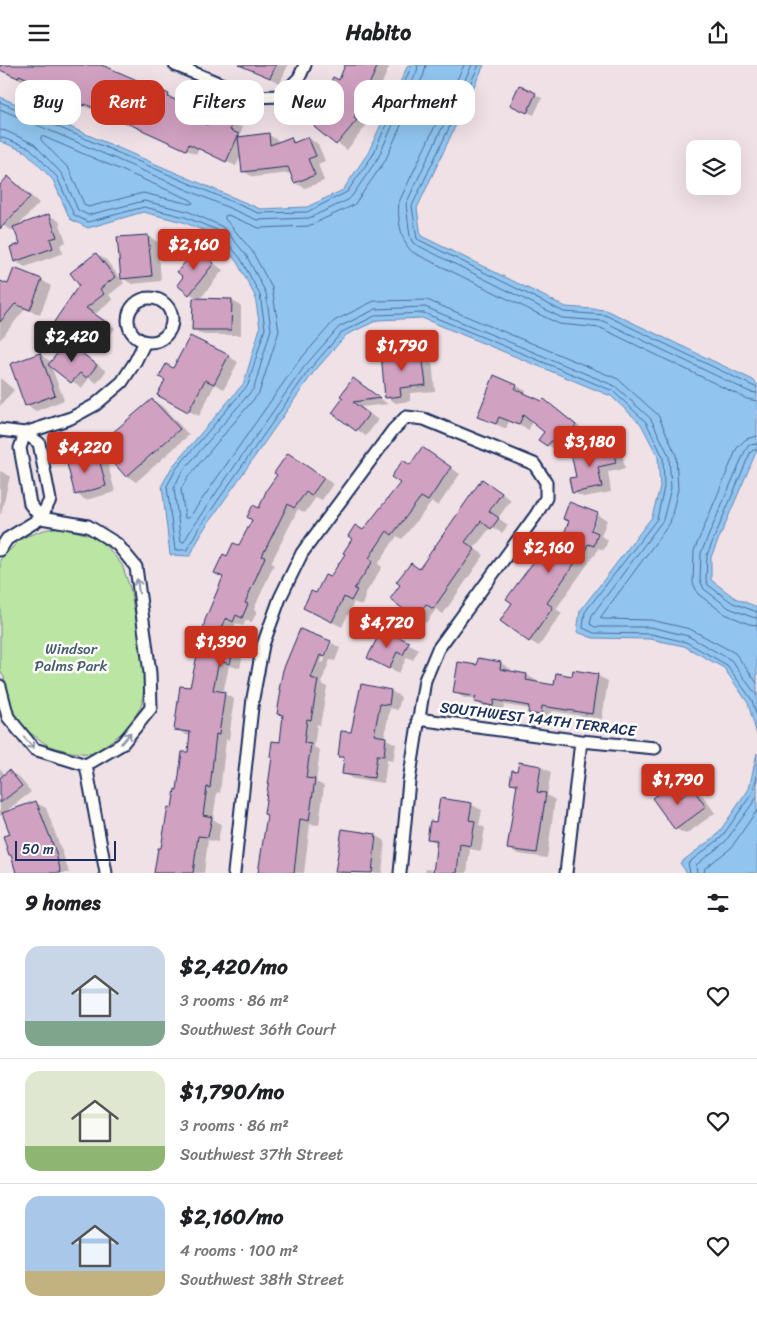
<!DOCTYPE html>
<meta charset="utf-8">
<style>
:root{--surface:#fff;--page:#f2f2f2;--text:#202124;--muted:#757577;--line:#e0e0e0;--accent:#c8321e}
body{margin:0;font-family:Sriracha,sans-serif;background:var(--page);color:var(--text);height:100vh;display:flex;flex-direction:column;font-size:19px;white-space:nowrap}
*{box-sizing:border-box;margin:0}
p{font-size:16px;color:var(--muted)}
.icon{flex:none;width:28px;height:28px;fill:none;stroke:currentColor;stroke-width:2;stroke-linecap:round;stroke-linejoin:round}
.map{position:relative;height:808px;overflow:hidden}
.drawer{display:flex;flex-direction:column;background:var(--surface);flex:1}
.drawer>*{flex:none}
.hud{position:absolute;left:15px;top:15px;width:500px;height:45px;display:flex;gap:10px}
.buttons{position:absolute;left:686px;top:75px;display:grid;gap:10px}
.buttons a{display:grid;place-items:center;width:55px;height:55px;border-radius:10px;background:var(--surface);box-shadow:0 5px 20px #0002;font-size:25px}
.scale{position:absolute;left:15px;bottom:12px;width:101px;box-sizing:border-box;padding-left:5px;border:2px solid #1b2f5e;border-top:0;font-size:14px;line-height:18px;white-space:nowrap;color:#1b2f5e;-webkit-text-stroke:4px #fdfcf7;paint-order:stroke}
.price{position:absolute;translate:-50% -42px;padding:0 11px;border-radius:5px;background:var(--accent);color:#fff;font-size:16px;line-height:32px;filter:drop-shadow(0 1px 2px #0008)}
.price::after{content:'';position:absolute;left:50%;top:30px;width:15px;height:11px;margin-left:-8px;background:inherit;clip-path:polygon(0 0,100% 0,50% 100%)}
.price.selected{background:#222;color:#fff}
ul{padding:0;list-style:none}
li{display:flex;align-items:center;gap:15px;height:125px;padding:0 25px}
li+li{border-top:1px solid var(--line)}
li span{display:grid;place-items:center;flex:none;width:140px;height:100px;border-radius:15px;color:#555}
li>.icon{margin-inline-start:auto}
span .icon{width:60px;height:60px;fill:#fffc;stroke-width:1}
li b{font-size:21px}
h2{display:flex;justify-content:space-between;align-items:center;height:60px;padding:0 25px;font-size:21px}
.chip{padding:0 18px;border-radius:15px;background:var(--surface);box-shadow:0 5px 20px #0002;font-size:18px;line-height:45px}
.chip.selected{background:var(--accent);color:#fff}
header{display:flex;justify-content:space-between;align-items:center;height:65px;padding:0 25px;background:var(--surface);font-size:22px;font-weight:800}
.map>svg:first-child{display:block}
</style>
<header><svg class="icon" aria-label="menu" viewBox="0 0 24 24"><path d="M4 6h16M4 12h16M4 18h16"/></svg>Habito<svg class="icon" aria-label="share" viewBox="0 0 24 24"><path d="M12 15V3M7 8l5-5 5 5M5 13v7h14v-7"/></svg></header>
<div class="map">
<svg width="757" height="808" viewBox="0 0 757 808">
<rect width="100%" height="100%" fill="#f0e1e7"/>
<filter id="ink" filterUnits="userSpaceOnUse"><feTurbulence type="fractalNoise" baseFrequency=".02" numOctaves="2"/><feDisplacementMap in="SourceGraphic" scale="10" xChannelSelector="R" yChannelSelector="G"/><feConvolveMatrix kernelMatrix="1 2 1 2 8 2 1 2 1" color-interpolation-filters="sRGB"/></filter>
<g filter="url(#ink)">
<path fill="#bbe5a2" stroke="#6b8a80" d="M59 462 93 471 108 483 122 500 130 523 145 603 144 623 141 642 126 665 93 689 71 687 49 681 20 661 9 639 4 612 0 606V495L22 473 44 465Z"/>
<path fill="#91c5ef" stroke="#6289b5" d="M408 0H484L417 143 421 171 566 242 606 245 753 315 757 319V385L711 492V515L735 533 757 542V670L748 638 724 603 684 581 650 574 593 573 577 567 580 546 652 452 660 422 658 392 641 359 611 331 422 253 378 255 346 270 313 308 202 467 190 491 170 490 162 420 172 402 244 318 260 263 255 231 237 197 215 170 183 157 143 147 88 163 70 154 53 115 26 87 0 76V32L260 144 307 142 343 125 368 88Z
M757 688V808H687L680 798 717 770 749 724Z"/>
<path fill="#0003" d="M0 0H97L168 30 197 47 193 55 207 61 233 58 243 63 239 71 243 73 269 70 279 76V78L291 74 297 78 308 73 318 79 325 96 318 99 324 116 305 123 295 118 291 108 253 112 243 106 241 91 236 101 199 84 196 89 95 44V46L67 34 57 28 58 27 29 15 28 18 0 5Z
M241 0H288L280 18Z
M347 0H390L364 59 366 61 347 85 316 62 322 55Z
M535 29 542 33 534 50 518 43Z
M8 113 18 119 39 138 17 162 49 150 59 156 66 177 60 180 63 188 25 202 15 196 21 179 15 164 11 165 0 159V122Z
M148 171 158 177 161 216 132 219 122 213Z
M196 185 223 205 200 234 190 229 185 212Z
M96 189 106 195 124 218 109 230 113 235 95 249 115 263 106 275 96 269 89 279 79 273 81 220Z
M42 215 51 221 40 250 25 244 0 275V218L8 221Z
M231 235 241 241V270H203L193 264Z
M68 278 77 284 106 306 97 318 89 313 82 323 51 301 64 335 36 346 26 340 40 290 49 295 51 299Z
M404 286 411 290 422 289 432 295 435 326 410 328V336L396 338 386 332Z
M228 291 238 297 224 324 215 319 199 351 168 336 174 305Z
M0 313 14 325 0 341Z
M354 315 388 339 361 342 378 355 366 371 357 365 345 333Z
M517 321 526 326 525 330 543 337 544 336 554 342 585 366 570 386 561 381 557 386 548 380 546 367 532 356 529 365 509 356 506 364 478 351Z
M152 335 162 341 189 370 136 417 127 411Z
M612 381 622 387 625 404 608 407 611 427 583 432 573 427 577 413Z
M78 389 88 394 89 397 98 394 108 400 115 427 86 435 76 429Z
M432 389 460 409 438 441 432 437 402 474 397 471 378 499 382 502 364 531 366 532 362 541 354 537 342 562 314 548 317 530 331 514 402 417 411 401Z
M298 395 333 419 322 435 316 432 305 448 298 444 271 498 274 499 254 544 257 546 252 557 246 555 243 561 236 558 227 581 233 583 243 588 240 603 229 601 223 628 234 634 229 675 226 674 220 728 217 727 213 754 221 759 218 777 208 775 204 808H156L159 784 162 785 189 689 191 671 186 670 176 664 191 624 224 513 215 508 239 482 260 445Z
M0 406 10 411 1 449H0Z
M492 421 511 435 498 453 508 460 502 468 491 462 474 483 484 490 443 549 436 544 426 558 392 534 402 520 411 499 420 504Z
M570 439 590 472 598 450 607 455 601 471 608 475 604 485 598 483 595 491 594 490 556 544 562 548 539 581 530 576 514 538 508 533 535 495 536 496 560 482 570 457 564 453Z
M382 565 419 584 413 595 407 592 399 608 379 598Z
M329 577 321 597 323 598 332 578 340 583 335 596 330 595 321 618 327 622 320 660 317 659 314 682 320 685 316 717 324 721 319 760 310 759 304 808H259L284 652 279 649 283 625Z
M501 598 511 604 510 607 527 610 537 616 536 619 555 622 573 612 598 611 608 616 602 654 552 646 551 655 539 653 529 647 530 644 504 640 503 645 486 642 476 637V635L464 633 454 627 478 602Z
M362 621 391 626 401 632 398 645 390 643 384 673 396 679 393 696 387 695 384 718 353 714 343 708 345 694 339 691 352 669Z
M541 702 551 707 547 730 555 735 547 793 518 789 508 783 518 721 511 717 518 707Z
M0 703 5 710 10 707 19 712 31 727 0 751Z
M670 721 680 727 684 732 693 725 703 731 715 748 686 769 676 764Z
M441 735 472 740 482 745 479 760 485 763 481 786 470 784 467 808H425L426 804 435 805 438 779 428 773 437 758Z
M36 738 46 743 64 792 69 808H17L13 791 11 770Z
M343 765 375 770 385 776 382 808H338Z"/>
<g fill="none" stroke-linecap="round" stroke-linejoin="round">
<path stroke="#4a6b98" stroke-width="1" d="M426 0 424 9 385 96 354 140 308 161 259 163 228 150 225 151V154L252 186 272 223 279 266 259 328 188 412 181 424 185 453H189L298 297 334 256 374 236 427 235 618 314 658 350 676 390 678 424 670 458 600 553 603 554 651 555 690 564 735 588 757 618
M464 0 399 137C397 152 401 180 414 188L559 259 601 263 747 334 757 336
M472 0 406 139 410 172 413 178 562 253 603 256 750 327 757 328
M479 0 412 141 417 174 564 247 605 250 753 321 757 322
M0 37 258 148 307 147 347 127 373 90 412 0
M0 44 257 155 309 153 348 135 352 131 378 93 417 6 418 0
M0 65 6 66 34 79 62 109 78 145 88 150 144 136 187 146 219 160 224 163 246 190 266 228 271 264 254 323 181 408 174 423 181 477H184L193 461 304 302 339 262 376 244 425 242 615 321 651 354 669 391 671 423 663 455 592 550 590 559 595 562H651L688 571 731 595 757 631
M42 71 191 135 193 138 190 139 143 128 88 142 84 139 69 104 41 75Z
M0 72 30 83 57 112 74 150 88 157 144 142 185 152 217 165 241 194 260 230 265 263 248 320 176 404 167 421 175 485H187L198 464 309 305 342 267 377 250 424 248 613 326 646 357 663 392 664 422 657 454 585 547 583 563 594 568 651 569 686 577 727 600 752 635 757 652
M757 371 746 374 737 383 694 486 693 518 698 529 725 549 749 559 757 560
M757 379 749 380 745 386 701 488 700 515 704 524 729 543 752 552 757 553
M757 385H753L750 388 707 490 706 515 708 520 733 538 757 547
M690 808 688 798 721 773 753 727 757 711
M697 808 696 800 725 777 757 732
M704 808 705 803 731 783 757 745"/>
</g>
<path fill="#d1a1c1" stroke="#1b2f5e" d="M0 0H100L107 2 169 29 168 32 188 40 184 50 207 60 213 47 234 56 230 65 239 69 226 97 189 79 186 85 85 39 84 41 55 29 57 26 19 10 18 13 0 5Z
M239 0H276L270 13Z
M345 0H378L354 53 357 55 336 80 314 62 320 55 312 49 322 37 333 12 339 15Z
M519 20 536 28 527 48 510 40Z
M269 68 270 80 291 72 293 78 308 72 316 91 308 94 315 110 294 118 288 102 242 107 238 72Z
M8 111 30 132 0 164V120Z
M49 149 57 172 50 174 53 183 14 197 10 182 20 179 13 162Z
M148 170 152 211 121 214 117 172Z
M196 184 214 198 189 230 177 220 183 212 177 207Z
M96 188 115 212 100 224 104 229 86 243 106 257 96 270 86 264 79 274 54 257 79 220 70 208Z
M14 203 42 214 30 245 15 239 0 257V216L8 219Z
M193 233 232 234 231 265H192Z
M190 271 229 290 214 319 205 315 188 347 157 330 165 315 159 312 166 299 173 303Z
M67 276 97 300 87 313 80 308 71 318 48 300Z
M404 285 405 290 422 288 426 320 400 323 401 331 385 333 381 288Z
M40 288 55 330 25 341 10 299Z
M494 310 517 320 515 324 542 336 544 334 576 360 560 381 552 375 547 381 538 375 544 367 523 350 519 360 499 352 496 359 477 352Z
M353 313 380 333 353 337 369 349 356 366 332 348 343 333 340 331Z
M152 334 180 364 126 412 98 380Z
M612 380 616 398 598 402 602 422 572 428 569 413 576 412 571 388Z
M422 382 451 402 428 436 421 432 392 470 387 466 369 493 373 496 354 524 357 525 351 536 344 532 332 557 303 543 311 526 316 528 325 510 330 512 345 489 343 488 352 474 348 471 355 460 363 465 400 418 391 412 403 395 410 400Z
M78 387 81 397 99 393 106 421 75 430 65 391Z
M288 388 324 413 311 431 306 427 294 443 288 439 262 491 265 492 245 538 248 539 242 553 236 550 233 557 226 553 216 578 234 582 230 599 219 596 213 625 225 627 219 670 216 669 210 723 207 722 203 750 212 752 208 772 198 771 193 808H154L158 783H161L168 742 172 743 175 724 177 725 182 687H188L190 667 174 665 180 621 190 622 205 555 223 512 214 508 223 489 227 491 233 478 239 480 252 455 247 452 253 440 259 443 267 424 277 410 274 408Z
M482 414 502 428 489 446 499 453 491 464 481 456 465 477 475 484 433 544 426 539 415 553 390 534 400 520 396 517 411 498 419 504Z
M569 437 598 448 591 465 598 468 594 481 588 479 585 486 584 485 547 538 553 542 529 577 500 556 512 538 506 534 550 475 559 481 569 456 563 454Z
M300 564 331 576 325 592 320 590 311 613 318 615 311 655 307 654 304 678 311 679 306 713 315 714 309 756 300 754 294 808H258L267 750 264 749 272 692H270L272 676 280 677 283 650 277 649 281 625H279L283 605Z
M382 564 409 577 403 590 397 587 389 604 367 593Z
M478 593 501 597 500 604 527 609 526 615 554 620 556 608 572 611 573 605 598 609 592 649 542 641 541 650 528 648 529 641 494 635 493 641 474 637 476 632 453 628 458 597 477 600Z
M361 619 391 625 389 640 380 639 374 670 386 672 384 691 377 690 374 713 342 709 344 692H338L341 666 351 667Z
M519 697 541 701 537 727 546 728 537 788 507 784 517 719 510 718 512 705 517 706Z
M9 705 22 721 0 738V713Z
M670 720 680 733 693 724 706 742 675 765 652 733Z
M440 733 472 738 469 755 475 756 471 781 460 779 457 808H433L437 775 427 774 430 756 436 757Z
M36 736 55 785 61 808H16L11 790H9L3 771 10 769 2 748Z
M342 764 376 769 372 808 335 807Z"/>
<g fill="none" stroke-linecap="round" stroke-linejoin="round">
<g stroke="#1b2f5e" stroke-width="15">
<path id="minor" d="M175 0 252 32 281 31 299 13 305 0
M128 255a22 22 0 1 1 44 0a22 22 0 1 1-44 0Z
M0 365 25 368 71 353 95 340 122 317 135 297 145 277
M25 368 39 378 50 435 41 453 30 439 20 383Z
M0 485 7 474 41 453 88 461 117 479 136 502 150 608 151 643 122 679 86 700 34 684 8 652 0 621
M418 654 581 676 655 683
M86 700 106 808
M234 808 253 633 263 580 280 533 302 488 393 365 406 352 424 354 534 399 546 417V433L536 450 438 584 425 615 409 716 400 808
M566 808 581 676"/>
</g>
<use href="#minor" stroke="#fdfcf7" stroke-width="11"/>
</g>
<defs><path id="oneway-shaft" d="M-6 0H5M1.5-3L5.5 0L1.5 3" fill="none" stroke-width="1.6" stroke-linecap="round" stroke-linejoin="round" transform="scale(1.25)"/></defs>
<g stroke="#8c96aa">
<use href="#oneway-shaft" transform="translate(138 521) rotate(-98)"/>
<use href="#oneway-shaft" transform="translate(126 673) rotate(-49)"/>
<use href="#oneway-shaft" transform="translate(29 678) rotate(48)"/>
</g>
</g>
<g text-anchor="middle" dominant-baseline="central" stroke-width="5" stroke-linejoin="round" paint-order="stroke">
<g font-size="15" fill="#435c6f" stroke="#fdfcf7">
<text x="71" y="584">Windsor<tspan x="71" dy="17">Palms Park</tspan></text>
</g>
<g font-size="15" fill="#1b2f5e" stroke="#fdfcf7">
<text transform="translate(538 654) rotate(7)">SOUTHWEST 144TH TERRACE</text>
</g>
</g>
</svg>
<div class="buttons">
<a><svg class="icon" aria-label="layers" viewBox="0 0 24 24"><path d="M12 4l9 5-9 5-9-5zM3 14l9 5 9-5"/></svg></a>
</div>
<div class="scale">50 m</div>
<b class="price" style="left:194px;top:206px">$2,160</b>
<b class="price selected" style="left:72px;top:298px">$2,420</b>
<b class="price" style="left:402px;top:307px">$1,790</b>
<b class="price" style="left:590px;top:403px">$3,180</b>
<b class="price" style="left:85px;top:409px">$4,220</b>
<b class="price" style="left:549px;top:509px">$2,160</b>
<b class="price" style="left:387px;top:584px">$4,720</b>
<b class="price" style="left:221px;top:603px">$1,390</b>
<b class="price" style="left:678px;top:741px">$1,790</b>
<div class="hud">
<a class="chip">Buy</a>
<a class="chip selected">Rent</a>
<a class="chip">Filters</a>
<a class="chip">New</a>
<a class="chip">Apartment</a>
</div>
</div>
<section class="drawer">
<h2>9 homes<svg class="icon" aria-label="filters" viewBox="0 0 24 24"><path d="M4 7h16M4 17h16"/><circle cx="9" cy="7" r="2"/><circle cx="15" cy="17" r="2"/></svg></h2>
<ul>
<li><span style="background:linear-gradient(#c9d6e8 75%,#7fa58c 0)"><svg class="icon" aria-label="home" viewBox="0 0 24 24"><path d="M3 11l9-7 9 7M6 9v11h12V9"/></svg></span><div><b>$2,420/mo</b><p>3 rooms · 86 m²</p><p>Southwest 36th Court</p></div><svg class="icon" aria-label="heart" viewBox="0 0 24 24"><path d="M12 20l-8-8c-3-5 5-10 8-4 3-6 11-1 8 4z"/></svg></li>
<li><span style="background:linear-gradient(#dfe7d0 75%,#8fb573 0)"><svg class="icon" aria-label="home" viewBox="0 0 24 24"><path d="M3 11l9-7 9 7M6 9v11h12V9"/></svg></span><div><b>$1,790/mo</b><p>3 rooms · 86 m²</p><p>Southwest 37th Street</p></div><svg class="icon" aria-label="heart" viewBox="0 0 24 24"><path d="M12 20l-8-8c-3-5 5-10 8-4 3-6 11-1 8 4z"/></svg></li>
<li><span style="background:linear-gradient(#a9c7e8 75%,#c2b280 0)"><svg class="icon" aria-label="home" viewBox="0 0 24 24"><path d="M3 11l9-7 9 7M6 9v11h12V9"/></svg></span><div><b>$2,160/mo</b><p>4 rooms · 100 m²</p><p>Southwest 38th Street</p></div><svg class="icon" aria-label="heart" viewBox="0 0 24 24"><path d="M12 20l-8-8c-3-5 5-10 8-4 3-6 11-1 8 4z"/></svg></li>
</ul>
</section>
